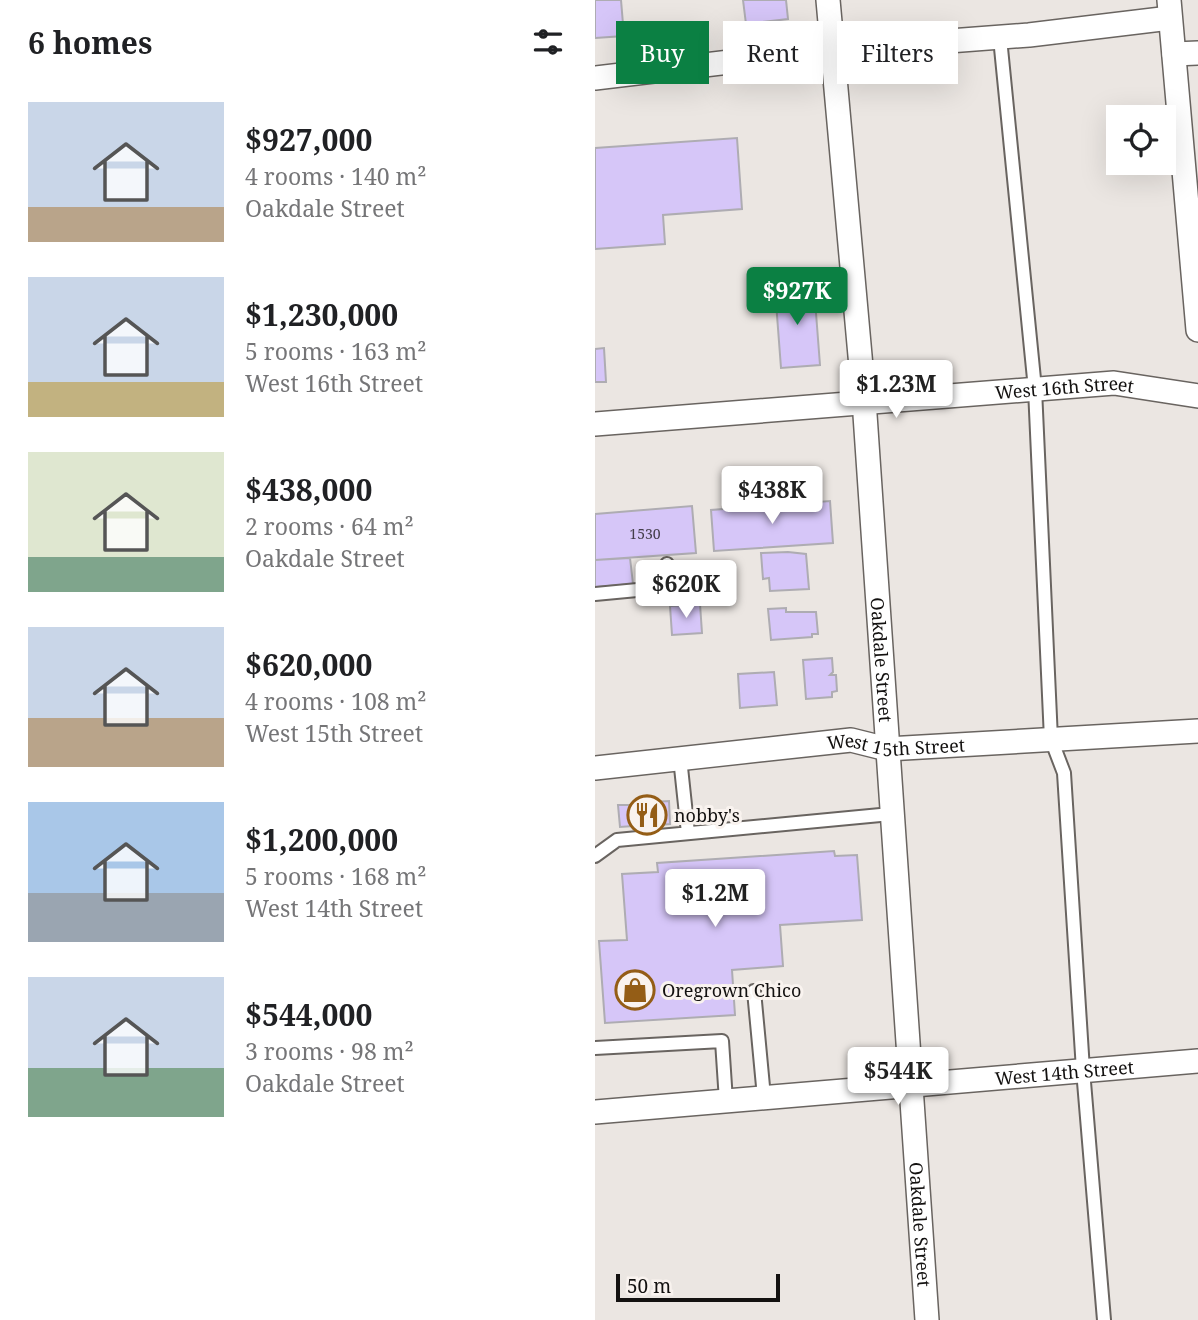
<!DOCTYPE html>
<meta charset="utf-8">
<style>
:root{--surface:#fff;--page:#f6f6f6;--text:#202124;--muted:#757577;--accent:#0b8043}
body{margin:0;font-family:"Noto Serif",serif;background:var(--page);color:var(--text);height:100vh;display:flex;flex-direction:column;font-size:26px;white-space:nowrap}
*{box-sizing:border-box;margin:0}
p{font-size:23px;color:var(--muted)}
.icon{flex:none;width:38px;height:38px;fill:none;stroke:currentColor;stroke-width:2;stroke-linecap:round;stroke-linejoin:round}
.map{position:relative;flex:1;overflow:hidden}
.details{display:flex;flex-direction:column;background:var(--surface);width:595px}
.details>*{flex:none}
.banner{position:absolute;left:21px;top:21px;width:476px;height:63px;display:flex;gap:14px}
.fabs{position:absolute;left:511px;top:105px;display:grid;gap:14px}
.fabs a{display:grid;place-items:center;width:70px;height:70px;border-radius:0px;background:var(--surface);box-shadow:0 7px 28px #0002;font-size:35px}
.scale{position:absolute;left:21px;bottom:18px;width:164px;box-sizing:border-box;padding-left:7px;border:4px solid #131110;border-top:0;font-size:19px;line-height:24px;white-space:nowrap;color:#131110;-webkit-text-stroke:5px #f9f3ef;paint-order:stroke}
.price{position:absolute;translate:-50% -60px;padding:0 16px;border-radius:7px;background:#fff;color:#222;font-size:23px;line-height:46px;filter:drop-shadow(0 2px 4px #0008)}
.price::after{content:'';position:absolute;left:50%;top:42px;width:21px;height:16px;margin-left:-10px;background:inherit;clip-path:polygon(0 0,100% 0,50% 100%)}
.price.active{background:var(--accent);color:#fff}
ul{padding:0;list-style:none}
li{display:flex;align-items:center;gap:21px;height:175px;padding:0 28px}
li span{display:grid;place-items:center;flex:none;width:196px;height:140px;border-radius:0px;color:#555}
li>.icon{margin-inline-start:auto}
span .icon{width:84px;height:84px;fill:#fffc;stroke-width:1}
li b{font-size:30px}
h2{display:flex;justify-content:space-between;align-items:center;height:84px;padding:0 28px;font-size:30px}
.tag{padding:0 24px;border-radius:0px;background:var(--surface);box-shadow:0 7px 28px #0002;font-size:24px;line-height:63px}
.tag.active{background:var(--accent);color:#fff}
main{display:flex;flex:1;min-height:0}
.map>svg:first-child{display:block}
</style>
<main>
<section class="details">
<h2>6 homes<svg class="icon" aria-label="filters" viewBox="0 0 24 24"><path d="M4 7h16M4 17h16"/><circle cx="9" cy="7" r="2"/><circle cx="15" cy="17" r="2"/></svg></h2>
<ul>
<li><span style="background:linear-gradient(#c9d6e8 75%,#b9a48a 0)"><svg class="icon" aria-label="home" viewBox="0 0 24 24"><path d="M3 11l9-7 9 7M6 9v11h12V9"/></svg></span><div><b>$927,000</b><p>4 rooms · 140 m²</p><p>Oakdale Street</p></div></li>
<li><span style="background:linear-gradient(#c9d6e8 75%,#c2b280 0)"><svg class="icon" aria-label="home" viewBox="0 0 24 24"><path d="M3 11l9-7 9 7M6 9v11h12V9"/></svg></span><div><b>$1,230,000</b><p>5 rooms · 163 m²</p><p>West 16th Street</p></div></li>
<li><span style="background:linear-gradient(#dfe7d0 75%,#7fa58c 0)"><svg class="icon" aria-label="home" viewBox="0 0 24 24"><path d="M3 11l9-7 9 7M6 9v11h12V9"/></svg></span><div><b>$438,000</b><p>2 rooms · 64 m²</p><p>Oakdale Street</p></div></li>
<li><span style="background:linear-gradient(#c9d6e8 65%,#b9a48a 0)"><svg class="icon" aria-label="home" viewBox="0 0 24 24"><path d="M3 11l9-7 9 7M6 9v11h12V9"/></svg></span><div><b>$620,000</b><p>4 rooms · 108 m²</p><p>West 15th Street</p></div></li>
<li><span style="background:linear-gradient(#a9c7e8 65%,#9aa5b1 0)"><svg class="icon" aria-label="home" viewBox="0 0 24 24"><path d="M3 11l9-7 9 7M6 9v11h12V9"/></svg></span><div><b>$1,200,000</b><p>5 rooms · 168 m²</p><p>West 14th Street</p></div></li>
<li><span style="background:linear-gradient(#c9d6e8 65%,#7fa58c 0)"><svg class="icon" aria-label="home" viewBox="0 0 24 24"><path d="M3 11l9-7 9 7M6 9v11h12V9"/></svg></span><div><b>$544,000</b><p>3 rooms · 98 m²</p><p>Oakdale Street</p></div></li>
</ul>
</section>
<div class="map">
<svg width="603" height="1320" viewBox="0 0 603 1320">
<rect width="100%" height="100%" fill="#ebe6e2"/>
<path fill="#d6c6f8" stroke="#aeacb2" stroke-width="2" d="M0 0H26L29 36 0 38Z
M148 0H191L193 19 151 24Z
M142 138 147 209 68 215 70 244 0 249V148Z
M219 287 225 365 186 368 180 289Z
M9 348 11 382H0V349Z
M235 501 238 543 119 551 116 510Z
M97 506 101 553 0 560V514Z
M193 552 211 554 214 589 175 591 174 578 168 579 166 553Z
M35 558 38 584 0 587V560Z
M105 604 107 633 77 635 75 606Z
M191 608V612H221L223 634H217V637L176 640 173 609Z
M237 658 238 672 235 675H241L242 691 237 692V697L211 699 208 660Z
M179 672 182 705 145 708 143 674Z
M74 801 75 824 40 827 38 803Z
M23 805H36L38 826 25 827Z
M239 851 240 856 262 855 267 920 185 925 188 966 137 970 140 1015 10 1023 4 941 32 940 27 874 63 872 62 863Z"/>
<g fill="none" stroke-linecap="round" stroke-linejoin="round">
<g stroke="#696460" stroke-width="16">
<path id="service" d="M405 38 440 389 456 739 469 773 488 1070 509 1320
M0 594 74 587 72 564
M85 758 93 833
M0 856 22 840 296 814
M159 991 169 1097
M0 1048 127 1041 131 1101"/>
</g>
<g stroke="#696460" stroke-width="26">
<g id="minor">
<path id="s1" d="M233 0 269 400 332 1320"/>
<path d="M574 0 603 330"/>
<path d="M579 54 603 53"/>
<path d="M0 78 236 50 434 35 575 18"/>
<path id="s2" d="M0 424 519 383 603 396"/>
<path id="s3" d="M0 768 256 740 292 749 603 731"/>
<path id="s4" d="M0 1112 603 1061"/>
</g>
</g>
<use href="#service" stroke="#fff" stroke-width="12"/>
<use href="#minor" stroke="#fff" stroke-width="23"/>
</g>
<defs>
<g id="restaurant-ring" transform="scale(2.0125)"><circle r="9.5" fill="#f9f3ef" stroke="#945d16" stroke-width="1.5"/><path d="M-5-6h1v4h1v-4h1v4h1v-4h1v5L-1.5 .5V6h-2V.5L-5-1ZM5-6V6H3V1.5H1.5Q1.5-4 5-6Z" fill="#945d16"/></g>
<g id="shop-ring" transform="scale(2.0125)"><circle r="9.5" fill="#f9f3ef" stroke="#945d16" stroke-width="1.5"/><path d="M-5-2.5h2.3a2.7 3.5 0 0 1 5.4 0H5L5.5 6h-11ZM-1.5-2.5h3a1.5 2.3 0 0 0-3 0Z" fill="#945d16"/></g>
</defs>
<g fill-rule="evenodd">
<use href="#restaurant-ring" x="52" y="815"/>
<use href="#shop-ring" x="40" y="990"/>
</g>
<g text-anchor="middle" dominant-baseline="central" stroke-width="6" stroke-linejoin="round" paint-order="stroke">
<g font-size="14" fill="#443e4a">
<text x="50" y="533">1530</text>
</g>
<g font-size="18" fill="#131110" stroke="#f9f3ef">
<text stroke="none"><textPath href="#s2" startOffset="471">West 16th Street</textPath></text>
<text stroke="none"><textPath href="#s1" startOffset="662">Oakdale Street</textPath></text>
<text stroke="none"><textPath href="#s3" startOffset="303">West 15th Street</textPath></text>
<text stroke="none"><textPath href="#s4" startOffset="471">West 14th Street</textPath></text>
<text stroke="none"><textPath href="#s1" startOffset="1228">Oakdale Street</textPath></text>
</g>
<g font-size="18" fill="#131110" stroke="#f9f3ef" text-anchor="start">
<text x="79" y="815">nobby's</text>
<text x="67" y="990">Oregrown Chico</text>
</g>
</g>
</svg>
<div class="fabs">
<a><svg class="icon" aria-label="locate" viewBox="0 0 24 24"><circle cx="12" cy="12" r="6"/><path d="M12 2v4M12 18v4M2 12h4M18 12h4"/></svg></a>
</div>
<div class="scale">50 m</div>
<b class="price active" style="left:202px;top:327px">$927K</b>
<b class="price" style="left:301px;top:420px">$1.23M</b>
<b class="price" style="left:177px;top:526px">$438K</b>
<b class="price" style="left:91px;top:620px">$620K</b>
<b class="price" style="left:120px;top:929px">$1.2M</b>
<b class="price" style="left:303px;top:1107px">$544K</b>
<div class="banner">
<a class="tag active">Buy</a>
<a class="tag">Rent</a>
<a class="tag">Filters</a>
</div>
</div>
</main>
